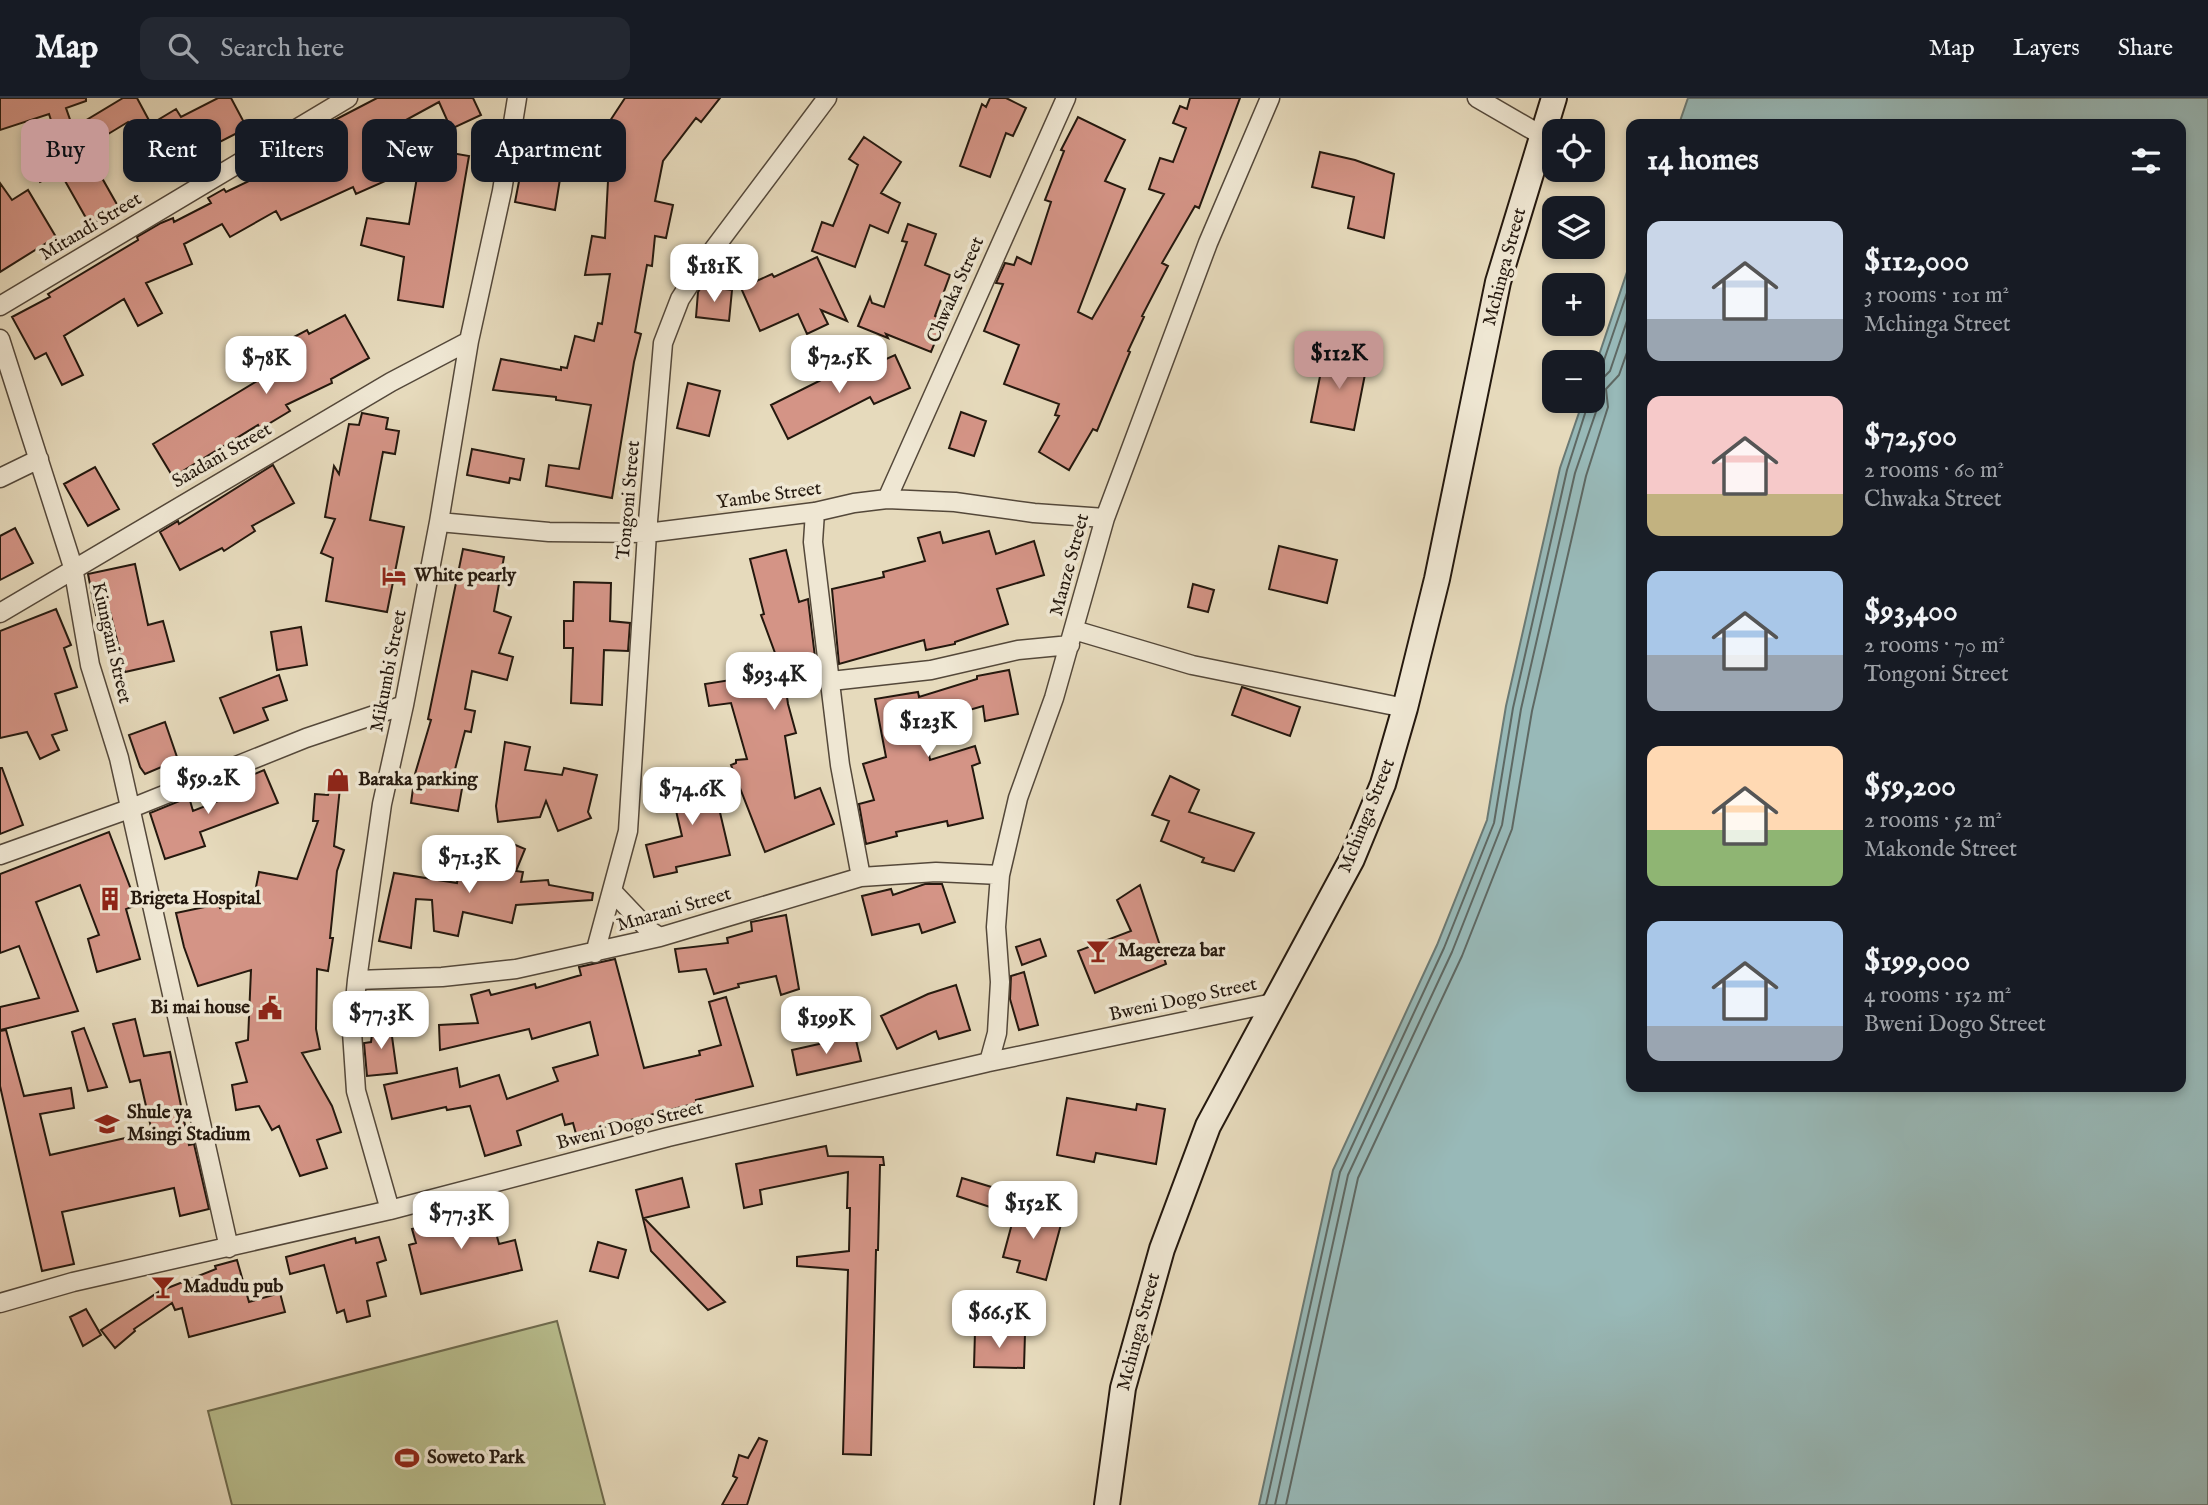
<!DOCTYPE html>
<meta charset="utf-8">
<style>
:root{--surface:#171b24;--page:#242831;--text:#f1f3f6;--muted:#9ea1a6;--line:#363941;--accent:#c59692}
body{margin:0;font-family:"IM FELL English",serif;background:var(--page);color:var(--text);height:100vh;display:flex;flex-direction:column;font-size:26px;white-space:nowrap}
*{box-sizing:border-box;margin:0}
p{font-size:23px;color:var(--muted)}
.icon{flex:none;width:38px;height:38px;fill:none;stroke:currentColor;stroke-width:2;stroke-linecap:round;stroke-linejoin:round}
.map{position:relative;flex:1;overflow:hidden}
.side{position:absolute;left:1626px;top:21px;width:560px;height:973px;display:flex;flex-direction:column;background:var(--surface);border-radius:14px;box-shadow:0 4px 10px #0003}
.side>*{flex:none}
.guide{position:absolute;left:21px;top:21px;width:665px;height:63px;display:flex;gap:14px}
.buttons{position:absolute;left:1542px;top:21px;display:grid;gap:14px}
.buttons a{display:grid;place-items:center;width:63px;height:63px;border-radius:14px;background:var(--surface);box-shadow:0 4px 10px #0003;font-size:35px}
.price{position:absolute;translate:-50% -60px;padding:0 16px;border-radius:14px;background:#fff;color:#222;font-size:23px;line-height:46px;filter:drop-shadow(0 2px 4px #0008)}
.price::after{content:'';position:absolute;left:50%;top:42px;width:21px;height:16px;margin-left:-10px;background:inherit;clip-path:polygon(0 0,100% 0,50% 100%)}
.price.selected{background:var(--accent);color:#111}
ul{padding:0;list-style:none}
li{display:flex;align-items:center;gap:21px;height:175px;padding:0 21px}
li span{display:grid;place-items:center;flex:none;width:196px;height:140px;border-radius:14px;color:#555}
li>.icon{margin-inline-start:auto}
span .icon{width:84px;height:84px;fill:#fffc;stroke-width:1}
li b{font-size:30px}
h2{display:flex;justify-content:space-between;align-items:center;height:84px;padding:0 21px;font-size:30px}
.chip{padding:0 24px;border-radius:14px;background:var(--surface);box-shadow:0 4px 10px #0003;font-size:24px;line-height:63px}
.chip.selected{background:var(--accent);color:#111}
header{display:flex;align-items:center;gap:42px;box-sizing:border-box;height:98px;padding:0 35px;background:var(--surface);border-bottom:2px solid var(--line)}
header strong{font-size:33px}
nav{display:flex;gap:38px;margin-inline-start:auto;font-size:24px}
.search{width:490px;height:63px;background:var(--page);display:flex;align-items:center;gap:18px;box-sizing:border-box;padding:0 24px;border-radius:14px;color:var(--muted);font-size:26px}
.map>svg:first-child{display:block}
</style>
<header>
<strong>Map</strong>
<div class="search"><svg class="icon" aria-label="search" viewBox="0 0 24 24"><circle cx="10" cy="10" r="6"/><path d="M15 15l6 6"/></svg>Search here</div>
<nav><a>Map</a><a>Layers</a><a>Share</a></nav>
</header>
<div class="map">
<svg width="2208" height="1407" viewBox="0 0 2208 1407">
<rect width="100%" height="100%" fill="#e6dabc"/>
<filter id="stains"><feTurbulence type="fractalNoise" baseFrequency=".00286" numOctaves="4"/><feColorMatrix values="0 0 0 0 .2 0 0 0 0 .09 0 0 0 0 .02 0 0 0 .5 -.17"/></filter>
<radialGradient id="worn" r=".72"><stop offset=".6" stop-color="#630" stop-opacity="0"/><stop offset="1" stop-color="#630" stop-opacity=".3"/></radialGradient>
<path fill="#b8be8e" stroke="#6e6b4e" stroke-width="2" d="M557 1223 605 1407H232L208 1313Z"/>
<path fill="#98b9b8" stroke="#6a7974" stroke-width="2" d="M1688 0H2208V1407H1259L1333 1072 1437 847 1487 722 1506 608 1560 370 1583 303H1592L1593 275 1631 162V989H2180V26H1679Z"/>
<g fill="none" stroke-linecap="round" stroke-linejoin="round">
<path stroke="#5e6863" stroke-width="2" d="M1592 273 1599 272 1602 268 1631 183
M1592 282 1603 280 1610 273 1631 211
M1266 1407 1340 1074 1444 850 1494 725 1513 610 1567 372 1589 303
M1275 1407 1348 1077 1452 854 1502 727 1521 611 1575 375 1598 308 1597 299 1592 292
M1286 1407 1358 1080 1462 858 1512 731 1532 613 1586 378 1608 309 1606 291 1619 277 1631 243"/>
</g>
<path fill="#d49486" stroke="#24180e" stroke-width="2" d="M0 0H86V3L66 10 73 30 123 0H137L151 26 176 11 181 19 218 0H231L247 30 208 50 205 44 169 67 167 64 158 70 128 24 85 50 119 110 90 127 60 74 40 84 29 61 59 47 49 16 0 32Z
M377 0H473L481 17 451 31 439 4 371 41 386 44 401 76 356 96 353 89 281 122 276 113 230 139 222 126 184 146 192 166 146 185 162 215 138 228 124 201 64 238 83 277 62 287 46 255 35 261 12 219 50 199 48 196 138 142 137 139 161 125 173 120 174 124 211 105 208 100 224 91 226 94 332 43 325 27Z
M625 0H720L701 24 696 20 663 63 655 103 673 107 666 140 655 138 652 168 647 167 635 234 641 236 634 264 612 400 546 388 549 367 579 371 591 307 556 302V299L493 292 501 261 561 272V269L567 270 575 238 594 243 598 225 602 226 610 176 585 177 592 138 605 140 608 83H598L602 35Z
M990 0H1006L1026 10 1013 38 1006 35 990 79 960 68 982 6 986 9Z
M1190 0H1240L1199 110 1195 108 1162 165 1168 168 1142 218 1144 219 1128 253 1130 254 1097 333 1093 331 1069 372 1039 354 1059 318 1055 317 1059 306 1004 286 1019 247 984 233 1003 186 996 185 1005 165 1014 167 1017 159 1031 166 1051 104 1045 102 1064 53 1061 52 1078 19 1125 42 1105 83 1125 91 1078 214 1092 221 1164 96 1149 91 1160 60 1173 64 1186 30 1173 25 1180 8 1187 11Z
M864 39 901 64 881 95 900 105 888 135 870 127 855 169 812 153 822 124 833 128 858 67 849 61Z
M422 50 469 58 443 209 398 202 404 159 361 147 367 120 409 126Z
M1320 54 1355 62 1394 76 1384 140 1348 130 1354 99 1312 89Z
M521 73 560 81 555 112 515 104Z
M0 85 12 102 28 92 56 139 0 174Z
M908 126 936 136 925 167 950 177 935 218 944 222 931 254 886 236 888 240 858 228 870 199 872 205 884 209 907 144 902 143Z
M817 159 847 223 821 212 828 226 807 236 798 216 760 233 741 190 772 176 774 179Z
M702 188 732 192 729 223 696 219 698 194Z
M345 217 369 260 331 281 332 285 286 307 290 313 260 331 258 327 173 379 153 346 300 257 292 240 307 232 309 236Z
M1325 253 1368 261 1354 332 1311 324Z
M895 257 910 290 874 306 870 299 788 341 771 307 849 268 853 276Z
M688 285 720 293 709 338 677 330Z
M961 314 986 323 974 358 949 350Z
M362 315 388 320 386 331 399 333 395 356 383 354 370 422 404 429 387 514 326 503 333 460 321 455 335 421 325 419 334 368 339 376 349 326 359 327Z
M472 351 524 361 520 382 510 380 509 385 467 377Z
M273 367 294 405 252 428 255 433 224 453 222 450 180 472 160 434 178 423 179 426Z
M95 369 119 411 88 428 64 386Z
M15 430 33 465 0 482V438Z
M989 433 996 456 1034 443 1044 477 997 491 1008 526 955 544V546L926 552 924 542 839 566 832 491 884 479 883 474 925 463 918 440 940 434 943 445Z
M1279 448 1337 462 1327 505 1269 491Z
M463 451 504 459 494 513 511 519 499 555 513 559 507 582 472 573 465 611 475 613 471 634 465 633 452 683 463 685 458 713 411 705 415 676 431 622 428 621Z
M786 452 799 504 808 501 817 576 785 585 788 606 796 635 785 638 795 700 820 690 834 726 765 754 731 667 736 665V662L747 661 731 605 709 608 705 586 750 579 749 576 753 575 751 559 775 555 761 517 764 516 750 461Z
M135 466 148 527 163 523 174 563 125 574 110 514 96 517 88 476Z
M574 484 611 485 610 523 630 525 628 553 604 552 602 607 571 605 573 550H564V523H573Z
M1193 486 1214 492 1208 514 1188 509Z
M56 511 71 547 64 550 77 589 55 596 67 632 52 637 59 652 40 661 27 634 0 640V533Z
M301 529 307 567 277 572 271 534Z
M1009 572 1018 616 985 623 983 608 924 625 930 662 975 648 980 665 972 668 983 720 948 728 947 723 896 734 897 738 866 746 859 706 874 702 863 666 886 659 875 601 918 594 919 599 977 581V578Z
M279 577 287 602 263 610 268 622 234 635 220 600Z
M1242 589 1300 609 1290 638 1232 617Z
M165 624 178 662 145 676 140 669 129 637Z
M505 644 530 649 525 672 562 677 564 670 597 677 588 714 591 720 558 733 546 703 540 719 498 724 496 708Z
M0 670H2L23 727 0 736Z
M264 672 278 705 200 734 205 748 165 761 150 715 189 699 193 713 249 691 245 680Z
M710 672 730 757 676 769 677 774 654 779 646 747 682 738 669 683Z
M334 678 341 680 334 748 344 752 337 773 330 840H333L328 873 317 871 316 931 320 951 302 955 332 1008 341 1034 317 1042 327 1070 300 1078 279 1028 272 1032 259 1008 236 1012 232 987 247 984 236 945 248 942 251 872 198 888 184 849 176 815 219 806 220 810 254 799 259 774 297 781 318 723H313L315 696 328 697Z
M1170 678 1199 692 1189 714 1254 735 1234 773 1202 764 1204 760 1161 743 1169 723 1152 717Z
M109 734 137 807 126 811 140 861 97 874 88 841 99 837 80 787 36 804 78 913 0 932V909L39 900 19 848 0 855V776Z
M488 740 506 743 525 751 516 773 523 774 521 784 548 782 549 787 593 795 592 802 516 807 512 825 463 814 458 838 434 833 432 802 416 801 411 850 379 843 394 775 457 785 459 773 482 777Z
M925 786H942L955 824 922 835 919 826 872 837 862 798 891 791 893 797Z
M1140 787 1166 866 1095 895 1078 853 1131 833 1117 802Z
M786 817 799 891 781 897 776 878 738 886 739 889 714 896 706 871 679 874 675 851 728 845 727 840 752 833 751 824Z
M1040 841 1046 858 1022 867 1016 849Z
M615 861 644 970 700 957 699 953 721 947 709 904 726 899 753 988 696 1002 697 1005 576 1036 573 1025 565 1027 562 1016 517 1033 521 1047 485 1058 470 1008 447 1012 446 1009 392 1021 384 987 457 970 460 989 499 977 507 1001 558 983 553 970 598 957 590 924 532 941 529 931 440 952 439 927 478 925 471 897 489 892 491 897 535 886 536 890 581 877 579 869Z
M1024 874 1038 927 1019 932 1010 901 1011 878Z
M956 887 970 932 939 941 936 933 897 951 881 918 928 896Z
M135 921 144 958 170 954 189 1047 194 1046 209 1111 180 1118 174 1090 62 1114 74 1166 42 1173 0 988V933L6 932 24 998 71 990 74 1010 40 1016 50 1057 152 1034 140 982 130 984 113 926Z
M374 922 390 924 397 975 367 978 364 945 371 944Z
M84 930 107 989 88 993 72 934Z
M855 938 861 963 797 977 792 952Z
M1067 1000 1136 1012 1137 1006 1165 1011 1156 1066 1096 1055 1094 1064 1057 1057Z
M826 1048 828 1058 883 1059 884 1067H880L878 1152H876L871 1357 843 1356 848 1172 797 1168V1159L849 1153 850 1110H847L848 1074 760 1092 762 1106 744 1110 736 1066Z
M682 1080 689 1109 644 1120 725 1204 708 1212 651 1153 636 1092Z
M962 1080 1008 1094 1002 1113 957 1098Z
M488 1105 499 1146 515 1142 522 1172 421 1196 409 1147 416 1145 412 1131 464 1118 462 1112Z
M1017 1107 1063 1119 1046 1182 1017 1174 1020 1163 1003 1159Z
M379 1139 386 1162 377 1165 386 1198 367 1203 370 1218 347 1224 344 1212 337 1215 324 1167 290 1176 286 1159 355 1140 356 1145Z
M598 1144 626 1152 618 1180 590 1173Z
M237 1162 249 1204 280 1195 285 1214 189 1239 182 1210 175 1212 172 1205 134 1231 135 1233 115 1250 101 1232 160 1193 216 1171 215 1168Z
M86 1211 101 1237 83 1248 70 1219Z
M975 1233 1025 1235 1024 1270 974 1269Z
M759 1340 767 1343 747 1407H722L737 1380 733 1378 739 1357 748 1360Z"/>
<g fill="none" stroke-linecap="round" stroke-linejoin="round">
<g stroke="#54483a" stroke-width="21">
<path id="street" d="M1477 0 1541 37
M0 208 348 0
M0 241 73 469 90 567 119 660 229 1150
M0 380 39 361
M887 401 1066 0
M815 414 813 444 840 667 861 779
M439 424 549 434 647 435 815 414 854 405 887 401 955 404 1034 415 1105 420
M0 515 391 284 469 243
M1074 532 1192 567 1405 610
M831 583 931 572 1018 552 1070 547
M0 757 129 711 306 640 404 607
M612 793 649 832 660 839
M595 855 628 733 647 435 663 245 680 201 704 164 827 0
M357 882 442 879 516 871 660 839 861 779 936 774 1000 777
M989 964 997 935 1000 884 996 829 1000 777 1018 700 1054 600 1105 420 1208 145 1270 0
M390 1112 356 993 352 934 357 882 382 706 404 607 439 424 469 243 502 93 517 0
M0 1205 73 1184 390 1112 668 1039 989 964 1273 905"/>
</g>
<g stroke="#24180e" stroke-width="28">
<path id="secondary" d="M1107 1407 1123 1290 1162 1151 1208 1028 1352 761 1383 686 1405 610 1437 481 1498 184 1554 0"/>
</g>
<use href="#street" stroke="#efe7d3" stroke-width="18"/>
<use href="#secondary" stroke="#efe7d3" stroke-width="24"/>
</g>
<defs>
<g id="hotel-bare" transform="scale(1.89)"><path d="M-6-4.5h1.5V1H6V5H4.5V3h-9V5H-6ZM-4 0a1.8 1.8 0 1 1 3.6 0ZM.5 0V-2.5h3Q6-2.5 6 0Z" fill="#8f2418" stroke="#efe7d3" stroke-width="2.5" paint-order="stroke"/></g>
<g id="shop-bare" transform="scale(1.89)"><path d="M-5-2.5h2.3a2.7 3.5 0 0 1 5.4 0H5L5.5 6h-11ZM-1.5-2.5h3a1.5 2.3 0 0 0-3 0Z" fill="#8f2418" stroke="#efe7d3" stroke-width="2.5" paint-order="stroke"/></g>
<g id="building-bare" transform="scale(1.89)"><path d="M-4-6H4V6H1V3H-1V6H-4ZM-2.5-4.3h1.7v1.8h-1.7ZM.8-4.3h1.7v1.8H.8ZM-2.5-1h1.7V.8h-1.7ZM.8-1h1.7V.8H.8Z" fill="#8f2418" stroke="#efe7d3" stroke-width="2.5" paint-order="stroke"/></g>
<g id="bar-bare" transform="scale(1.89)"><path d="M-6-5H6L.8 .8V4.5H3.5V6h-7V4.5H-.8V.8Z" fill="#8f2418" stroke="#efe7d3" stroke-width="2.5" paint-order="stroke"/></g>
<g id="civic-bare" transform="scale(1.89)"><path d="M-.6-6.5H3V-4.5H.6V-3L4-1V1h2V6H-6V1h2V-1L-.6-3ZM-1.2 2.5V6h2.4V2.5Z" fill="#8f2418" stroke="#efe7d3" stroke-width="2.5" paint-order="stroke"/></g>
<g id="school-bare" transform="scale(1.89)"><path d="M0-5L7-2L0 1L-7-2ZM-4 1L0 2.5L4 1V4Q0 6-4 4Z" fill="#8f2418" stroke="#efe7d3" stroke-width="2.5" paint-order="stroke"/></g>
<g id="stadium-bare" transform="scale(1.89)"><path d="M0-5a6.5 5 0 1 0 0 10a6.5 5 0 1 0 0-10ZM-3.5-1.8h7v3.6h-7Z" fill="#8f2418" stroke="#efe7d3" stroke-width="2.5" paint-order="stroke"/></g>
</defs>
<g fill-rule="evenodd">
<use href="#hotel-bare" x="394" y="478"/>
<use href="#shop-bare" x="338" y="682"/>
<use href="#building-bare" x="110" y="801"/>
<use href="#bar-bare" x="1098" y="853"/>
<use href="#civic-bare" x="270" y="910"/>
<use href="#school-bare" x="107" y="1026"/>
<use href="#bar-bare" x="163" y="1189"/>
<use href="#stadium-bare" x="407" y="1360"/>
</g>
<g text-anchor="middle" dominant-baseline="central" stroke-width="7" stroke-linejoin="round" paint-order="stroke">
<g font-size="19" fill="#24180e" stroke="#efe7d3">
<text transform="translate(91 129) rotate(-31)">Mitandi Street</text>
<text transform="translate(1505 169) rotate(-75)">Mchinga Street</text>
<text transform="translate(956 192) rotate(-66)">Chwaka Street</text>
<text transform="translate(222 358) rotate(-30)">Saadani Street</text>
<text transform="translate(769 398) rotate(-8)">Yambe Street</text>
<text transform="translate(629 402) rotate(-85)">Tongoni Street</text>
<text transform="translate(1070 467) rotate(-75)">Manze Street</text>
<text transform="translate(111 545) rotate(77)">Kiungani Street</text>
<text transform="translate(389 573) rotate(-79)">Mikumbi Street</text>
<text transform="translate(1367 718) rotate(-68)">Mchinga Street</text>
<text transform="translate(674 812) rotate(-16)">Mnarani Street</text>
<text transform="translate(1183 902) rotate(-12)">Bweni Dogo Street</text>
<text transform="translate(630 1028) rotate(-14)">Bweni Dogo Street</text>
<text transform="translate(1139 1234) rotate(-75)">Mchinga Street</text>
</g>
<g font-size="19" font-weight="bold" fill="#24180e" stroke="#efe7d3" text-anchor="start">
<text x="414" y="478">White pearly</text>
<text x="358" y="682">Baraka parking</text>
<text x="130" y="801">Brigeta Hospital</text>
<text x="1118" y="853">Magereza bar</text>
<text x="250" y="910" text-anchor="end">Bi mai house</text>
<text x="127" y="1015">Shule ya<tspan x="127" dy="22">Msingi Stadium</tspan></text>
<text x="183" y="1189">Madudu pub</text>
<text x="427" y="1360">Soweto Park</text>
</g>
</g>
<rect width="100%" height="100%" filter="url(#stains)"/>
<rect width="100%" height="100%" fill="url(#worn)"/>
</svg>
<div class="buttons">
<a><svg class="icon" aria-label="locate" viewBox="0 0 24 24"><circle cx="12" cy="12" r="6"/><path d="M12 2v4M12 18v4M2 12h4M18 12h4"/></svg></a>
<a><svg class="icon" aria-label="layers" viewBox="0 0 24 24"><path d="M12 4l9 5-9 5-9-5zM3 14l9 5 9-5"/></svg></a>
<a>+</a>
<a>−</a>
</div>
<b class="price" style="left:714px;top:206px">$181K</b>
<b class="price selected" style="left:1339px;top:293px">$112K</b>
<b class="price" style="left:839px;top:297px">$72.5K</b>
<b class="price" style="left:266px;top:298px">$78K</b>
<b class="price" style="left:774px;top:614px">$93.4K</b>
<b class="price" style="left:928px;top:661px">$123K</b>
<b class="price" style="left:208px;top:718px">$59.2K</b>
<b class="price" style="left:692px;top:729px">$74.6K</b>
<b class="price" style="left:469px;top:797px">$71.3K</b>
<b class="price" style="left:381px;top:953px">$77.3K</b>
<b class="price" style="left:826px;top:958px">$199K</b>
<b class="price" style="left:1033px;top:1143px">$152K</b>
<b class="price" style="left:461px;top:1153px">$77.3K</b>
<b class="price" style="left:999px;top:1252px">$66.5K</b>
<div class="guide">
<a class="chip selected">Buy</a>
<a class="chip">Rent</a>
<a class="chip">Filters</a>
<a class="chip">New</a>
<a class="chip">Apartment</a>
</div>
<section class="side">
<h2>14 homes<svg class="icon" aria-label="filters" viewBox="0 0 24 24"><path d="M4 7h16M4 17h16"/><circle cx="9" cy="7" r="2"/><circle cx="15" cy="17" r="2"/></svg></h2>
<ul>
<li><span style="background:linear-gradient(#c9d6e8 70%,#9aa5b1 0)"><svg class="icon" aria-label="home" viewBox="0 0 24 24"><path d="M3 11l9-7 9 7M6 9v11h12V9"/></svg></span><div><b>$112,000</b><p>3 rooms · 101 m²</p><p>Mchinga Street</p></div></li>
<li><span style="background:linear-gradient(#f6c9c9 70%,#c2b280 0)"><svg class="icon" aria-label="home" viewBox="0 0 24 24"><path d="M3 11l9-7 9 7M6 9v11h12V9"/></svg></span><div><b>$72,500</b><p>2 rooms · 60 m²</p><p>Chwaka Street</p></div></li>
<li><span style="background:linear-gradient(#a9c7e8 60%,#9aa5b1 0)"><svg class="icon" aria-label="home" viewBox="0 0 24 24"><path d="M3 11l9-7 9 7M6 9v11h12V9"/></svg></span><div><b>$93,400</b><p>2 rooms · 70 m²</p><p>Tongoni Street</p></div></li>
<li><span style="background:linear-gradient(#ffd9b3 60%,#8fb573 0)"><svg class="icon" aria-label="home" viewBox="0 0 24 24"><path d="M3 11l9-7 9 7M6 9v11h12V9"/></svg></span><div><b>$59,200</b><p>2 rooms · 52 m²</p><p>Makonde Street</p></div></li>
<li><span style="background:linear-gradient(#a9c7e8 75%,#9aa5b1 0)"><svg class="icon" aria-label="home" viewBox="0 0 24 24"><path d="M3 11l9-7 9 7M6 9v11h12V9"/></svg></span><div><b>$199,000</b><p>4 rooms · 152 m²</p><p>Bweni Dogo Street</p></div></li>
</ul>
</section>
</div>
